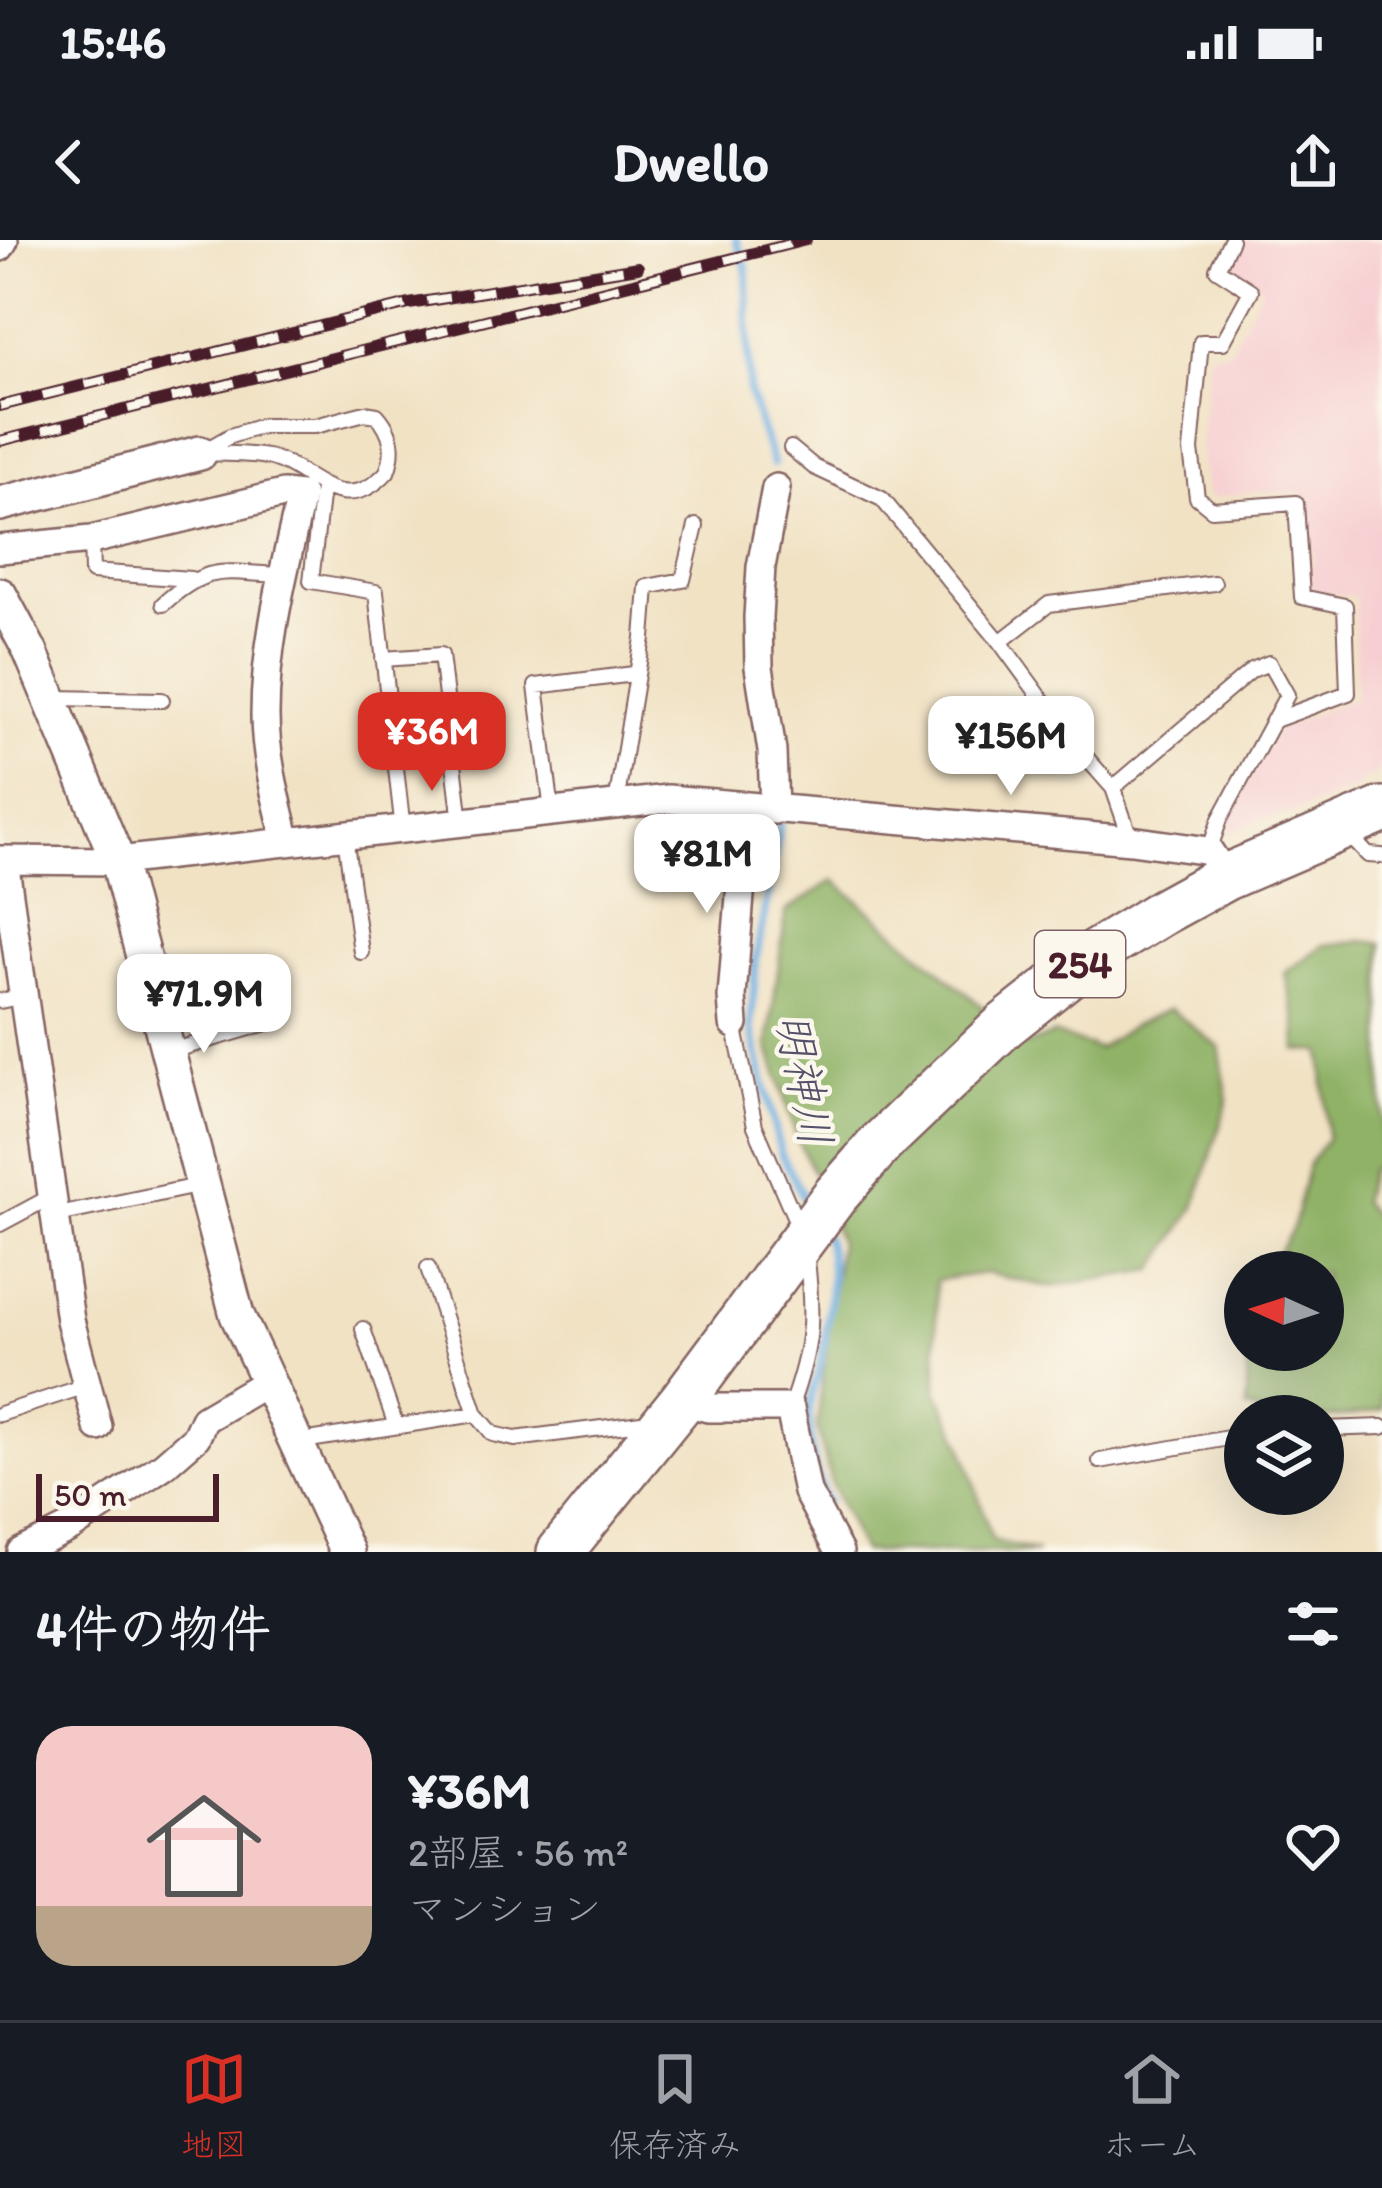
<!DOCTYPE html>
<html lang="ja">
<meta charset="utf-8">
<style>
:root{--surface:#171b24;--page:#20242c;--text:#f1f3f6;--muted:#9ea1a6;--line:#363941;--accent:#d93025}
body{margin:0;font-family:Itim,"Klee One",sans-serif;background:var(--page);color:var(--text);height:100vh;display:flex;flex-direction:column;font-size:45px;white-space:nowrap}
*{box-sizing:border-box;margin:0}
p{font-size:39px;color:var(--muted)}
.icon{flex:none;width:66px;height:66px;fill:none;stroke:currentColor;stroke-width:2;stroke-linecap:round;stroke-linejoin:round}
.map{position:relative;height:1312px;overflow:hidden}
.sheet{display:flex;flex-direction:column;background:var(--surface);flex:1}
.sheet>*{flex:none}
.needle{width:78px;rotate:273deg}
.buttons{position:absolute;left:1224px;top:1011px;display:grid;gap:24px}
.buttons a{display:grid;place-items:center;width:120px;height:120px;border-radius:50%;background:var(--surface);box-shadow:0 12px 48px #0002;font-size:60px}
.scale{position:absolute;left:36px;bottom:30px;width:183px;box-sizing:border-box;padding-left:12px;border:6px solid #4a1f2b;border-top:0;font-size:33px;line-height:42px;white-space:nowrap;color:#4a1f2b;-webkit-text-stroke:9px #fbf7ec;paint-order:stroke}
.price{position:absolute;translate:-50% -102px;padding:0 27px;border-radius:24px;background:#fff;color:#222;font-size:39px;line-height:78px;filter:drop-shadow(0 3px 6px #0008)}
.price::after{content:'';position:absolute;left:50%;top:72px;width:36px;height:27px;margin-left:-18px;background:inherit;clip-path:polygon(0 0,100% 0,50% 100%)}
.price.selected{background:var(--accent);color:#fff}
ul{padding:0;list-style:none}
li{display:flex;align-items:center;gap:36px;height:300px;padding:0 36px}
li+li{border-top:3px solid var(--line)}
li span{display:grid;place-items:center;flex:none;width:336px;height:240px;border-radius:36px;color:#555}
li>.icon{margin-inline-start:auto}
span .icon{width:144px;height:144px;fill:#fffc;stroke-width:1}
li b{font-size:51px}
h2{display:flex;justify-content:space-between;align-items:center;height:144px;padding:0 36px;font-size:51px}
.status{display:flex;justify-content:space-between;align-items:center;height:84px;padding:0 60px;background:var(--surface);direction:ltr}
.status svg{height:33px;fill:currentColor}
header{display:flex;justify-content:space-between;align-items:center;height:156px;padding:0 36px;background:var(--surface);font-size:54px;font-weight:700}
.tab-bar{display:flex;justify-content:space-around;align-items:center;height:168px;border-top:3px solid var(--line);background:var(--surface);font-size:33px;color:var(--muted)}
.tab-bar a{display:grid;justify-items:center;gap:6px}
.tab-bar .selected{color:var(--accent)}
.map>svg:first-child{display:block}
</style>
<div class="status"><b>15:46</b><svg viewBox="0 0 49 12"><path d="M0 12V9h3v3zM5 12V6h3v6zM10 12V3h3v9zM15 12V0h3v12zM26 1h20v11H26zM47 4h2v5h-2z"/></svg></div>
<header><svg class="icon" aria-label="back" viewBox="0 0 24 24"><path d="M15 5l-7 7 7 7"/></svg>Dwello<svg class="icon" aria-label="share" viewBox="0 0 24 24"><path d="M12 15V3M7 8l5-5 5 5M5 13v7h14v-7"/></svg></header>
<div class="map">
<svg width="1382" height="1312" viewBox="0 0 1382 1312">
<rect width="100%" height="100%" fill="#fbf7ec"/>
<filter id="ink" filterUnits="userSpaceOnUse"><feTurbulence type="fractalNoise" baseFrequency=".00833" numOctaves="2"/><feDisplacementMap in="SourceGraphic" scale="24" xChannelSelector="R" yChannelSelector="G"/><feConvolveMatrix kernelMatrix="1 2 1 2 8 2 1 2 1" color-interpolation-filters="sRGB"/></filter>
<filter id="wash" filterUnits="userSpaceOnUse"><feTurbulence type="fractalNoise" baseFrequency=".004" numOctaves="4" result="noise"/><feDisplacementMap in="SourceGraphic" scale="48" xChannelSelector="R" yChannelSelector="G"/><feGaussianBlur stdDeviation="2.7" result="paint"/><feColorMatrix in="noise" values="0 0 0 0 0 0 0 0 0 0 0 0 0 0 0 0 0 1.4 0 .05"/><feComposite in="paint" operator="in"/></filter>
<g filter="url(#wash)">
<rect width="100%" height="100%" fill="#f1e2c4"/>
<path fill="#f7cfd2" d="M1240 0H1382V532L1362 540 1357 549 1290 573 1256 580 1230 592 1229 578 1277 490 1355 458V356L1320 353 1311 347 1310 328 1314 318 1303 254 1258 251 1214 258 1206 252 1200 207 1208 117 1214 110 1229 112 1262 46 1230 24Z"/>
<path fill="#8fb266" stroke="#6c6848" stroke-width="3" d="M834 640 1027 805 1054 794 1098 809 1133 785 1170 769 1219 807 1228 860 1195 967 1154 1030 1049 1047 986 1033 936 1040 937 1151 961 1201 992 1300 1038 1312H862L831 1243 817 1187 839 1003 820 946 798 902 768 805 786 671Z
M1362 701 1382 703V919L1370 930 1361 962 1382 985V1170C1342 1179 1284 1184 1246 1168L1249 1110H1323V1032H1266L1293 988 1308 925 1327 898 1322 812 1297 810 1296 780 1285 733 1324 705Z"/>
<g fill="none" stroke-linecap="round" stroke-linejoin="round">
<path stroke="#6daee1" stroke-width="8" d="M736 0 747 29 749 152 773 224
M781 578 756 719 751 787 781 914 808 966
M824 995C839 1023 826 1093 820 1125 817 1140 810 1155 809 1170 808 1199 815 1237 827 1262"/>
</g>
</g>
<g filter="url(#ink)">
<g fill="none" stroke-linecap="round" stroke-linejoin="round">
<g stroke="#846361" stroke-width="18">
<path id="service" d="M1231 0 1217 29 1251 51 1223 102H1201L1191 210 1197 257 1212 269 1296 263 1302 357 1345 366 1348 453 1275 480
M365 173 377 175C392 192 396 210 387 232 340 283 307 224 267 217 246 213 222 214 200 213L230 196 262 186H315Z
M791 208 814 227 882 259 1000 402
M322 249 311 341 376 352 403 590
M91 300 92 332 191 339
M163 364C210 322 224 333 283 335
M383 419 441 415 461 582
M54 458 162 460
M1113 548 1252 430 1269 423 1287 455 1220 579 1209 611
M616 564 643 398 647 347 683 340 696 286
M552 571 536 446 634 434
M1348 594 1368 615 1382 616
M345 596 361 712
M1131 600 1113 548 1076 506 1000 402 1049 364 1214 343
M0 761 24 756
M734 784 755 886 800 990
M168 812 284 778
M58 975 202 945
M0 984 54 955
M428 1028 476 1174
M363 1089 396 1186
M790 1168C813 1105 814 1077 806 1011
M0 1174 86 1146
M1323 1189 1382 1187
M296 1202 476 1174 493 1194 515 1199 649 1182
M1100 1221 1245 1195"/>
</g>
<g stroke="#846361" stroke-width="32">
<path id="minor" d="M0 7 4 0
M0 309 91 300 283 254 301 256C285 327 265 401 265 475 265 517 277 561 287 602
M774 570 772 511 759 427 758 377 761 327 776 248
M0 620 118 621 668 559 1131 600 1209 611 1226 637
M4 620 70 1080 98 1187
M734 784 732 757 747 567
M682 1161 708 1168H790L807 1252 839 1312
M21 1312 71 1287 164 1225 196 1197 204 1179 267 1142"/>
</g>
<g stroke="#846361" stroke-width="38">
<path id="tertiary" d="M0 264 200 213
M0 355 30 411 118 621 237 1075 347 1312"/>
</g>
<g stroke="#846361" stroke-width="50">
<path id="trunk" d="M560 1312 682 1161 834 957 881 903 1005 785 1097 712 1162 672 1226 637 1382 570"/>
</g>
<use href="#service" stroke="#fff" stroke-width="14"/>
<use href="#minor" stroke="#fff" stroke-width="27"/>
<use href="#tertiary" stroke="#fff" stroke-width="33"/>
<use href="#trunk" stroke="#fff" stroke-width="45"/>
<g stroke="#4a1f2b" stroke-width="12">
<path id="rail" d="M0 166 409 64 638 27
M0 201 806 0"/>
</g>
<use href="#rail" stroke="#fbf7ec" stroke-width="8" stroke-dasharray="22" stroke-linecap="butt"/>
</g>
</g>
<g text-anchor="middle" dominant-baseline="central" stroke-width="9" stroke-linejoin="round" paint-order="stroke">
<rect fill="#fbf7ec" stroke="#7f6065" stroke-width="3" x="1035" y="691" width="90" height="66" rx="9"/>
<g font-size="39" font-weight="bold" fill="#4a1f2b">
<text x="1080" y="724">254</text>
</g>
<g font-size="45" font-style="italic" fill="#56516b" stroke="#fbf7ec">
<text transform="translate(805 839) rotate(79)">明神川</text>
</g>
</g>
</svg>
<div class="buttons">
<a><svg class="needle" viewBox="-14 -14 28 28"><path d="M0-13l5 13h-10z" fill="#e53935"/><path d="M0 13l5-13h-10z" fill="#9ea1a6"/></svg></a>
<a><svg class="icon" aria-label="layers" viewBox="0 0 24 24"><path d="M12 4l9 5-9 5-9-5zM3 14l9 5 9-5"/></svg></a>
</div>
<div class="scale">50 m</div>
<b class="price selected" style="left:432px;top:554px">¥36M</b>
<b class="price" style="left:1011px;top:558px">¥156M</b>
<b class="price" style="left:707px;top:676px">¥81M</b>
<b class="price" style="left:204px;top:816px">¥71.9M</b>
</div>
<section class="sheet">
<h2>4件の物件<svg class="icon" aria-label="filters" viewBox="0 0 24 24"><path d="M4 7h16M4 17h16"/><circle cx="9" cy="7" r="2"/><circle cx="15" cy="17" r="2"/></svg></h2>
<ul>
<li><span style="background:linear-gradient(#f6c9c9 75%,#b9a48a 0)"><svg class="icon" aria-label="home" viewBox="0 0 24 24"><path d="M3 11l9-7 9 7M6 9v11h12V9"/></svg></span><div><b>¥36M</b><p>2部屋 · 56 m²</p><p>マンション</p></div><svg class="icon" aria-label="heart" viewBox="0 0 24 24"><path d="M12 20l-8-8c-3-5 5-10 8-4 3-6 11-1 8 4z"/></svg></li>
</ul>
</section>
<nav class="tab-bar">
<a class="selected"><svg class="icon" aria-label="map" viewBox="0 0 24 24"><path d="M3 6l6-2 6 2 6-2v14l-6 2-6-2-6 2zM9 4v14M15 6v14"/></svg>地図</a>
<a><svg class="icon" aria-label="saved" viewBox="0 0 24 24"><path d="M7 4h10v16l-5-4-5 4z"/></svg>保存済み</a>
<a><svg class="icon" aria-label="home" viewBox="0 0 24 24"><path d="M3 11l9-7 9 7M6 9v11h12V9"/></svg>ホーム</a>
</nav>
